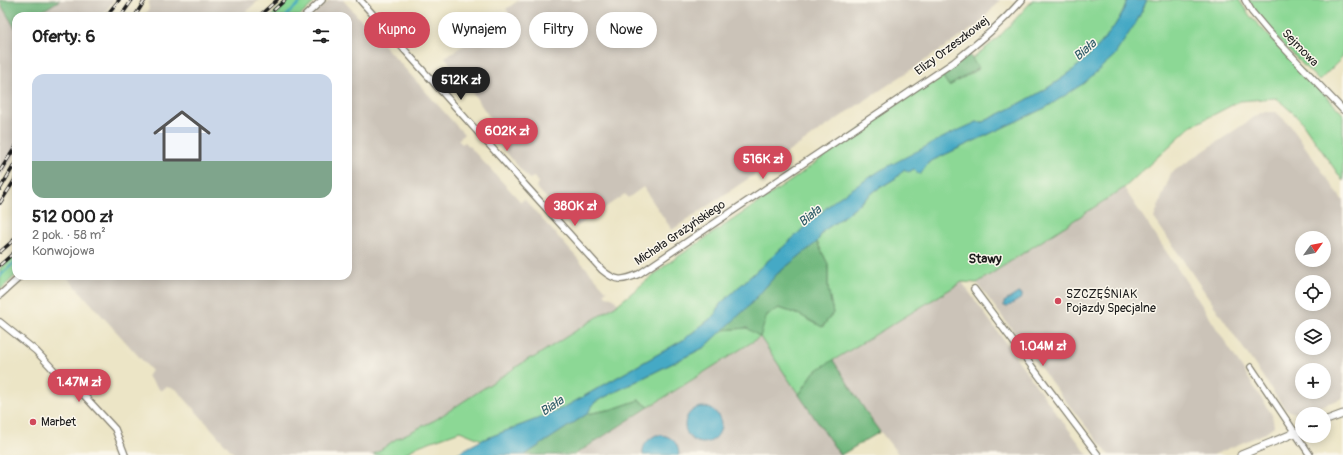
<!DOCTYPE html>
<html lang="pl">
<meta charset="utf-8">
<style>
:root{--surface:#fff;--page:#f6f6f6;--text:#222;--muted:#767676;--accent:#d1495b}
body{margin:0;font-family:Pangolin,sans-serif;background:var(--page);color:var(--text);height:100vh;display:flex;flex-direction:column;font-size:15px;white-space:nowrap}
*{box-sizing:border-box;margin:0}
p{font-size:13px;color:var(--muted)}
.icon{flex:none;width:22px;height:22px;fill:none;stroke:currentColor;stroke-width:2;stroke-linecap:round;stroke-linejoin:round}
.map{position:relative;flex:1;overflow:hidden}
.panel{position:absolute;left:12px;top:12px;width:340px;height:268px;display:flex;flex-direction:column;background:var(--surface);border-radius:12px;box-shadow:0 2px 10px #0003}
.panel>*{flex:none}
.guide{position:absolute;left:364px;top:12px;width:380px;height:36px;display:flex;gap:8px}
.needle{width:26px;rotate:57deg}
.controls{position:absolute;left:1295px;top:231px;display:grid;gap:8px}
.controls a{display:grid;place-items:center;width:36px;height:36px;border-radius:50%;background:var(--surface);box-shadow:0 2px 10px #0003;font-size:20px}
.price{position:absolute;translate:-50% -34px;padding:0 9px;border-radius:14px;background:var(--accent);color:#fff;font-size:13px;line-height:26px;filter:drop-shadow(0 1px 2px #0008)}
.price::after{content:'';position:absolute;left:50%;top:24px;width:12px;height:9px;margin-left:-6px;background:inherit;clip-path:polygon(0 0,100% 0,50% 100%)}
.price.active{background:#222;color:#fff}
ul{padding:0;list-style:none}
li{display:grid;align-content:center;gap:8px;height:212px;padding:0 20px}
li span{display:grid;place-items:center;height:124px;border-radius:12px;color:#555}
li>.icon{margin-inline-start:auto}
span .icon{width:72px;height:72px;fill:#fffc;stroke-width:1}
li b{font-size:17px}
h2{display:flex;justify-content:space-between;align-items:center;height:48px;padding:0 20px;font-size:17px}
.tag{padding:0 14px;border-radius:18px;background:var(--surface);box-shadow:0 2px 10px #0003;font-size:14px;line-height:36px}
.tag.active{background:var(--accent);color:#fff}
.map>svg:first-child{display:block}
</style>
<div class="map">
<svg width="1343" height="455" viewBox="0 0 1343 455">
<rect width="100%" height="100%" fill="#fbf7ec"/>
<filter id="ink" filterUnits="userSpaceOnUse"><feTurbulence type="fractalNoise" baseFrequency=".025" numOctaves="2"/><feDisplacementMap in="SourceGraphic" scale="8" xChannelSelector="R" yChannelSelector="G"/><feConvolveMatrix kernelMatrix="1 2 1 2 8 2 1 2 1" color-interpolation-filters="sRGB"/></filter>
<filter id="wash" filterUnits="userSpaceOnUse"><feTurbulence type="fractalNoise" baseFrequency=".012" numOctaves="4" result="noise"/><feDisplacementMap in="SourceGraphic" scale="16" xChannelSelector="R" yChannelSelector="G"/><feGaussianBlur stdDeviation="0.9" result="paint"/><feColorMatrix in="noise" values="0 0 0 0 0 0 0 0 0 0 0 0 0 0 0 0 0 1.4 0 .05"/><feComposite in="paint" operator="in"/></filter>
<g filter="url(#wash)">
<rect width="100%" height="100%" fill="#ece5c6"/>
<path fill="#cbc3b8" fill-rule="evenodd" d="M60 0H114L102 16H34Z
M151 0H259L241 16H144L149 9 148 3Z
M329 0H343L464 134 458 140 462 144 465 142 521 202 524 199 606 290 607 291 604 293 606 296 612 297 618 304 533 358H530L435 420 396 439 373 455H235L176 389 166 387 161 391 147 376 152 371 66 276H348V16H312Z
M519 0H1000L978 25 852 109 672 230 643 187 628 198 625 194 578 226 566 212H560L536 187 538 182 534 177 529 179 497 142 498 138 493 130 496 127 466 83 463 82 445 57 495 25 493 22 503 15 505 16 509 13 506 9Z
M0 3 15 28 16 27V154L0 179Z
M1262 112H1276L1290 125 1343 201V398L1298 414 1285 409 1154 218 1171 173ZM1302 238H1324V260H1302ZM1302 282H1324V304H1302ZM1302 326H1324V348H1302ZM1302 370H1324V392H1302Z
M1124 188 1199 301 1272 415 1274 426 1263 434 1213 455H1109L1060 394 977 283Z
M962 282 1048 402 1088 455H899L872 421 833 360Z
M760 337 840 455H574Z"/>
<path fill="#8cd895" stroke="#547a58" d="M288 0H317L300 16H271Z
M1033 0H1127C1123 14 1115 26 1106 37 1074 78 1028 100 983 122H977L835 200 720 304 715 315 683 340 565 407 545 416 482 440 460 431 418 446 403 455H373L396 439 435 420 530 358H533L618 304 667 264 792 180 861 129 941 74 949 86 978 69 972 59 998 38Z
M1147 0H1239L1250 16 1343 114V181L1299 118 1276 98 1240 101 1190 127 1124 188 977 283 962 282 814 372 799 395 760 337 649 407 639 400 613 409 587 414 595 402 705 347 722 330 747 328 779 308 800 315 823 327 833 313 828 288V264L817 242 823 231 839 220 876 190 896 178 904 169H914L920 174 929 162 1047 107 1137 21Z
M1247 0H1343V57L1319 81C1294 55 1267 31 1247 0Z
M16 254V275L0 290V268Z"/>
<path fill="#71b87e" stroke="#466a4d" d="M0 0H60L34 16H16L15 28 0 3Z
M969 54 978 68 949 86 941 74Z
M817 242 828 264V288L833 313 822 327 800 315 779 308 767 315 760 337 747 328 722 330 748 307 777 274Z
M833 360 872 421 880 432 841 455H840L799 395 814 372Z
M639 400 649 407 574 455H525L587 414 613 409Z"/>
<path fill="#45a9c5" stroke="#306270" d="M1127 0H1147L1137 21 1114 56 1084 83 1047 107 929 162 920 175 914 169 909 172 904 169 896 178 876 190 839 220 823 231 817 242 777 274 748 307 705 347 595 402 587 414 525 455H454L482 440 545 416 565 407 683 340 715 315 720 304 835 200 881 170 950 134 977 122H983C1028 100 1074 78 1106 37 1115 26 1123 14 1127 0Z
M1018 293 1022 294V298L1007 307 1004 306V302Z
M685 425a18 18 0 1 1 36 0a18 18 0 1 1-36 0Z
M656 435C669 434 679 441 679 455H643C642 445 647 440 656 435Z"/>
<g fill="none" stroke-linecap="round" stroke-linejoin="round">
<path stroke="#45a9c5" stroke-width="2" d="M286 16 303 0
M0 276 16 261"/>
</g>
</g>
<g filter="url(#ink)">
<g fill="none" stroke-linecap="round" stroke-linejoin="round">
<g stroke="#848071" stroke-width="8">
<path id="minor" d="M360 0 526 186 602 270C616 282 623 281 639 274L954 62C979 42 1001 24 1022 0
M1245 0 1252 12 1268 31 1343 110
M305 16 322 0
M974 289 1098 455
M0 295 21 276
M0 322 36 351 66 383 80 391 115 429 125 455
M1251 367 1310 455"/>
</g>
<g stroke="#848071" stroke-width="9">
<path id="tertiary" d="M1324 421 1343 414
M1241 455 1302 430"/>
</g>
<use href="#minor" stroke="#fff" stroke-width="5.5"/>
<use href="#tertiary" stroke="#fff" stroke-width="7"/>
<g stroke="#1c1c1c" stroke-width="3.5">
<path id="rail" d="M274 10 285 0
M106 16 119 0
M121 16 132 0
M135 16 145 0
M259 16 277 0
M0 171 16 146
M0 189 16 162
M0 203 16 178
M0 252 16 238
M0 265 16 251"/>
</g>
<use href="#rail" stroke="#fbf7ec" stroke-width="2" stroke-dasharray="6" stroke-linecap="butt"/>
</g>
</g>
<g fill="#d1495b" stroke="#fbf7ec" stroke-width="1.5">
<circle cx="1058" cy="301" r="4"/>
<circle cx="33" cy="422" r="4"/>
</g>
<g text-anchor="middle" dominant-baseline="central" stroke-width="3" stroke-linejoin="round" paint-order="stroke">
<g font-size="12" fill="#1c1c1c" stroke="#fbf7ec">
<text transform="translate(952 46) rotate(-37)">Elizy Orzeszkowej</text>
<text transform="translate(1300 48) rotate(46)">Sejmowa</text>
<text transform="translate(680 233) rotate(-34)">Michała Grażyńskiego</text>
</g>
<g font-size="12" fill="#1c1c1c" stroke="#fbf7ec" text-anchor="start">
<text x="1066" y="294">SZCZĘŚNIAK<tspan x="1066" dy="14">Pojazdy Specjalne</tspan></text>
<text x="41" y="422">Marbet</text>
</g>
<g font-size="13" font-style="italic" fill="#2e5b68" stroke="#fbf7ec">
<text transform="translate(1085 50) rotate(-41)">Biała</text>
<text transform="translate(810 216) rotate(-40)">Biała</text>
<text transform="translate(552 406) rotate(-33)">Biała</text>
</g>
<g font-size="13" font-weight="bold" fill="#1c1c1c" stroke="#fbf7ec">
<text x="985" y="259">Stawy</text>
</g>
</g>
</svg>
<div class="controls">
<a><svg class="needle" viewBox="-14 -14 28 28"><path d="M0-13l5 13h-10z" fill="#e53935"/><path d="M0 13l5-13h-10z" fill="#767676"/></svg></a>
<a><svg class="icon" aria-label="locate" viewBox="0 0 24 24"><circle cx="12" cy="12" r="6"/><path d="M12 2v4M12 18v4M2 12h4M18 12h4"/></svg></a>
<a><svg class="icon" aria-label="layers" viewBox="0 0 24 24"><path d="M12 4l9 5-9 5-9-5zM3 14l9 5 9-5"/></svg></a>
<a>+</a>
<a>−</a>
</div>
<b class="price active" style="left:461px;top:101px">512K zł</b>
<b class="price" style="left:507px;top:152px">602K zł</b>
<b class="price" style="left:763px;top:180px">516K zł</b>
<b class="price" style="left:575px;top:227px">380K zł</b>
<b class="price" style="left:1043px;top:367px">1.04M zł</b>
<b class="price" style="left:79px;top:403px">1.47M zł</b>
<div class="guide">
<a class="tag active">Kupno</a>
<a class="tag">Wynajem</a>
<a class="tag">Filtry</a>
<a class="tag">Nowe</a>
</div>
<section class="panel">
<h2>Oferty: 6<svg class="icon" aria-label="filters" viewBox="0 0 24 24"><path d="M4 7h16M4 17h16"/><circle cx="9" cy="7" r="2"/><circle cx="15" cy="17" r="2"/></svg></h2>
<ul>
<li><span style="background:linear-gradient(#c9d6e8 70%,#7fa58c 0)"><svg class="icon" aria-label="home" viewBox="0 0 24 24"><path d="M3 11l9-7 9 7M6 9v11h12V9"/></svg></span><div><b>512 000 zł</b><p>2 pok. · 58 m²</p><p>Konwojowa</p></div></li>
</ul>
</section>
</div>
